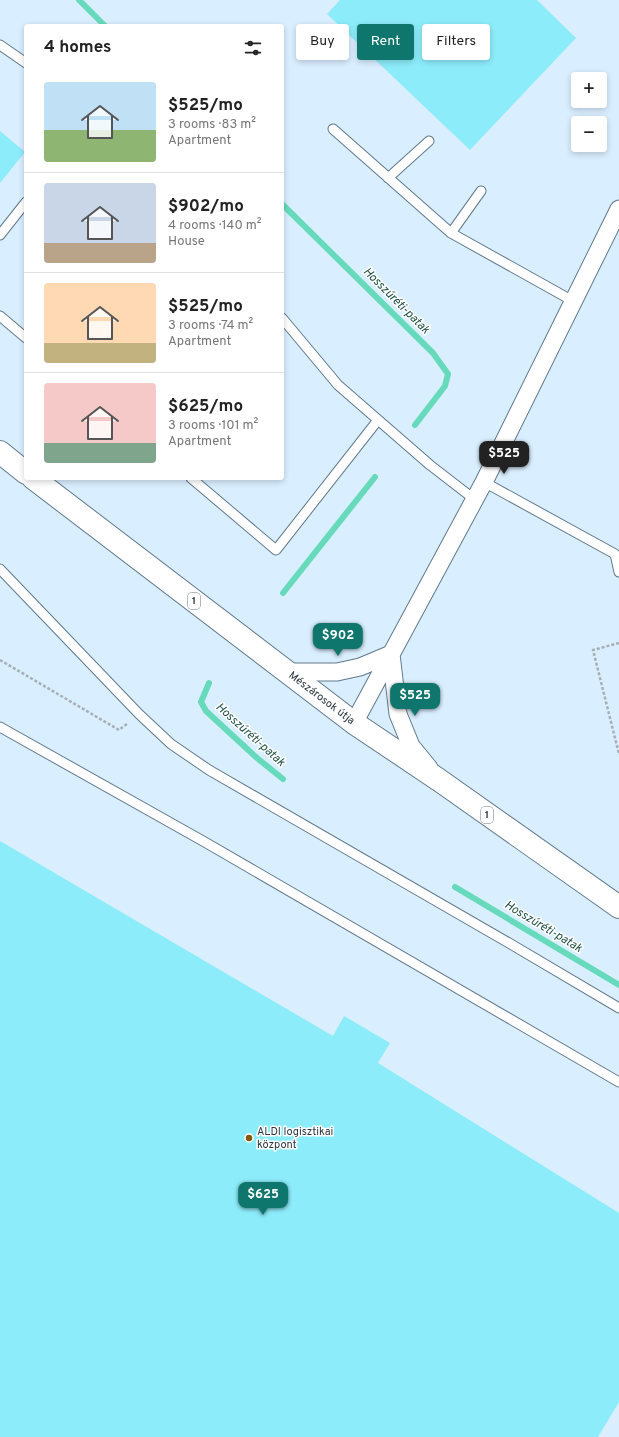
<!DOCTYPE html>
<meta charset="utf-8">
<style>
:root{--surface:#fff;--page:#f2f2f2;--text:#222;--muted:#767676;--line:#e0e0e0;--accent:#0f766e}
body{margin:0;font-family:Overpass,sans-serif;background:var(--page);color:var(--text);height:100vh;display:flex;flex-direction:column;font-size:15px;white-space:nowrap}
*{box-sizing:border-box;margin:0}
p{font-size:13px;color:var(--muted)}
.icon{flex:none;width:22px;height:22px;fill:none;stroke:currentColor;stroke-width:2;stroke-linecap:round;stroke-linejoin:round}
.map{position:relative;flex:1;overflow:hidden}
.details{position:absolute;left:24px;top:24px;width:260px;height:456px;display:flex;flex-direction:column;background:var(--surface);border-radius:4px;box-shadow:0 2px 6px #0003}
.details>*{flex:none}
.guide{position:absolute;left:296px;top:24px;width:263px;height:36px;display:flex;gap:8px}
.fabs{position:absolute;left:571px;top:72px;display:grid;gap:8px}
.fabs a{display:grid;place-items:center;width:36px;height:36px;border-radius:4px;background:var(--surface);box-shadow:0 2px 6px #0003;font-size:20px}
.price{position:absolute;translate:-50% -34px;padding:0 9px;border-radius:8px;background:var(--accent);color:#fff;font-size:13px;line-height:26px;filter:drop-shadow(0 1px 2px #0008)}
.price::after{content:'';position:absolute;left:50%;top:24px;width:12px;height:9px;margin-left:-6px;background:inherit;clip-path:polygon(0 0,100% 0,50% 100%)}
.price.active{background:#222;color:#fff}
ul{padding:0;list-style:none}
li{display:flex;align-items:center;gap:12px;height:100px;padding:0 20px}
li+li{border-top:1px solid var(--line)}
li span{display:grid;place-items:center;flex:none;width:112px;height:80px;border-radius:4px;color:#555}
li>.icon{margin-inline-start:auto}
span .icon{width:48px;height:48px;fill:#fffc;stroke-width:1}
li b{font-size:17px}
h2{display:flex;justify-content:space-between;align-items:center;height:48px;padding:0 20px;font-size:17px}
.chip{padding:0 14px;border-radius:4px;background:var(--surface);box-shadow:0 2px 6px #0003;font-size:14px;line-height:36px}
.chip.active{background:var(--accent);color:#fff}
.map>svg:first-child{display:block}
</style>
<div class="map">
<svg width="619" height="1437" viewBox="0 0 619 1437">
<rect width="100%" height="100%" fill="#f1f7fb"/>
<path fill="#d9eefe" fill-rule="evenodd" d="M0 0H619V1437H0ZM26 26H282V478H26ZM578 79H600V101H578ZM578 123H600V145H578Z"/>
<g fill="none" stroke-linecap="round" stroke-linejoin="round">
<path stroke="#67dabb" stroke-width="6" d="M79 0 105 26
M282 204 433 353 448 374 445 386 415 425
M283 593 375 477
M209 683 201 702 206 711 257 758 283 779
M455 887 619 985"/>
</g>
<path fill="#8decfa" d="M340 0H537L576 38 470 150 327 14Z
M0 131 25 152 0 183Z
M0 841 333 1036 344 1016 390 1043 378 1063 619 1213V1402L598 1437H0Z"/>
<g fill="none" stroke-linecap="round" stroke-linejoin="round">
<g stroke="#60798d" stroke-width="11">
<path id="lane" d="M0 45 26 63
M333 129 451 233 573 301
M388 178 429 141
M451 233 481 191
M0 235 26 202
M0 316 26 338
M282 318 338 385 430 465 474 499
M191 478 276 550 378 420
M484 482 615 554 619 572
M0 569 139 714 171 744 209 770 509 943 619 1008
M0 727 203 841 619 1082"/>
</g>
<g stroke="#60798d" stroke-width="19">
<path id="street" d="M287 672H337L360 667 391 654 398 714 411 746 429 768
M354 723 484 482 619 209"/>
</g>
<g stroke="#60798d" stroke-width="24">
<g id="primary">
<path d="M0 452 26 473"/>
<path id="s1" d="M33 478 354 723 439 780 619 907"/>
</g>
</g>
<path stroke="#a7afb5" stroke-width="2.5" stroke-dasharray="3 2" stroke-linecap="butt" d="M619 643 593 650 619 754
M0 660 119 730 128 723"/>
<use href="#lane" stroke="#fff" stroke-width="9"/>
<use href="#street" stroke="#fff" stroke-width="17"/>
<use href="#primary" stroke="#fff" stroke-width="22"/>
</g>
<circle fill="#895600" stroke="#fff" stroke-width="1.5" cx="249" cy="1138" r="4"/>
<g text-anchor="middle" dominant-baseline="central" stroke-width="3" stroke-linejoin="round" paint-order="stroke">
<g fill="#fff" stroke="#6b7379" stroke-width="1">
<rect x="188" y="593" width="12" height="16" rx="3"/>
<rect x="481" y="807" width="12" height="16" rx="3"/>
</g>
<g font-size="10" font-weight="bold" fill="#2c3740">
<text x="194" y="601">1</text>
<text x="487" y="815">1</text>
</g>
<g font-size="11" fill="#2c3740" stroke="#fff">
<text stroke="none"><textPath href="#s1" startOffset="363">Mészárosok útja</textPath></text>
</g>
<g font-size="11" fill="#2c3740" stroke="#fff" text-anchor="start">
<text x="257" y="1132">ALDI logisztikai<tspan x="257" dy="13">központ</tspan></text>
</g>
<g font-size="12" font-style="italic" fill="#1f5144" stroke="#fff">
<text transform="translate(396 301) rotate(45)">Hosszúréti-patak</text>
<text transform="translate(250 735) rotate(42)">Hosszúréti-patak</text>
<text transform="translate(543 927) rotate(31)">Hosszúréti-patak</text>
</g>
</g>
</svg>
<div class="fabs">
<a>+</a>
<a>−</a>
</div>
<b class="price active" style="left:504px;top:475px">$525</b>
<b class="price" style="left:338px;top:657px">$902</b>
<b class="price" style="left:415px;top:717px">$525</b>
<b class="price" style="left:263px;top:1216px">$625</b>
<div class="guide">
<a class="chip">Buy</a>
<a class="chip active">Rent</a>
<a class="chip">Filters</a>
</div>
<section class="details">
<h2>4 homes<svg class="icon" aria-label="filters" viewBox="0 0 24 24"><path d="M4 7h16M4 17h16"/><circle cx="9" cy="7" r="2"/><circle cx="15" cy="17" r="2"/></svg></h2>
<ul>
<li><span style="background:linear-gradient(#bfe0f5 60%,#8fb573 0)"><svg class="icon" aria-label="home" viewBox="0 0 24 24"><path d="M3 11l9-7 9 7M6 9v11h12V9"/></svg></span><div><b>$525/mo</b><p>3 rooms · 83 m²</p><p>Apartment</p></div></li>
<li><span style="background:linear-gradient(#c9d6e8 75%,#b9a48a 0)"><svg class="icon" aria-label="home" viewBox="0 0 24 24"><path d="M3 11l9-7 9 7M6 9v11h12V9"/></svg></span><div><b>$902/mo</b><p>4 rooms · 140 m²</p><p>House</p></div></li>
<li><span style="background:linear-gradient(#ffd9b3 75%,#c2b280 0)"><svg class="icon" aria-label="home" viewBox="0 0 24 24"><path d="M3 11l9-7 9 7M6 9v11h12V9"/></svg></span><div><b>$525/mo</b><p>3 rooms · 74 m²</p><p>Apartment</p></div></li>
<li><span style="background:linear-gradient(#f6c9c9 75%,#7fa58c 0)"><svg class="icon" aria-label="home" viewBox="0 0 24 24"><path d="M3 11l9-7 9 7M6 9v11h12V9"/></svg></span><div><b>$625/mo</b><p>3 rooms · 101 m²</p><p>Apartment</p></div></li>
</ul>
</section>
</div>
